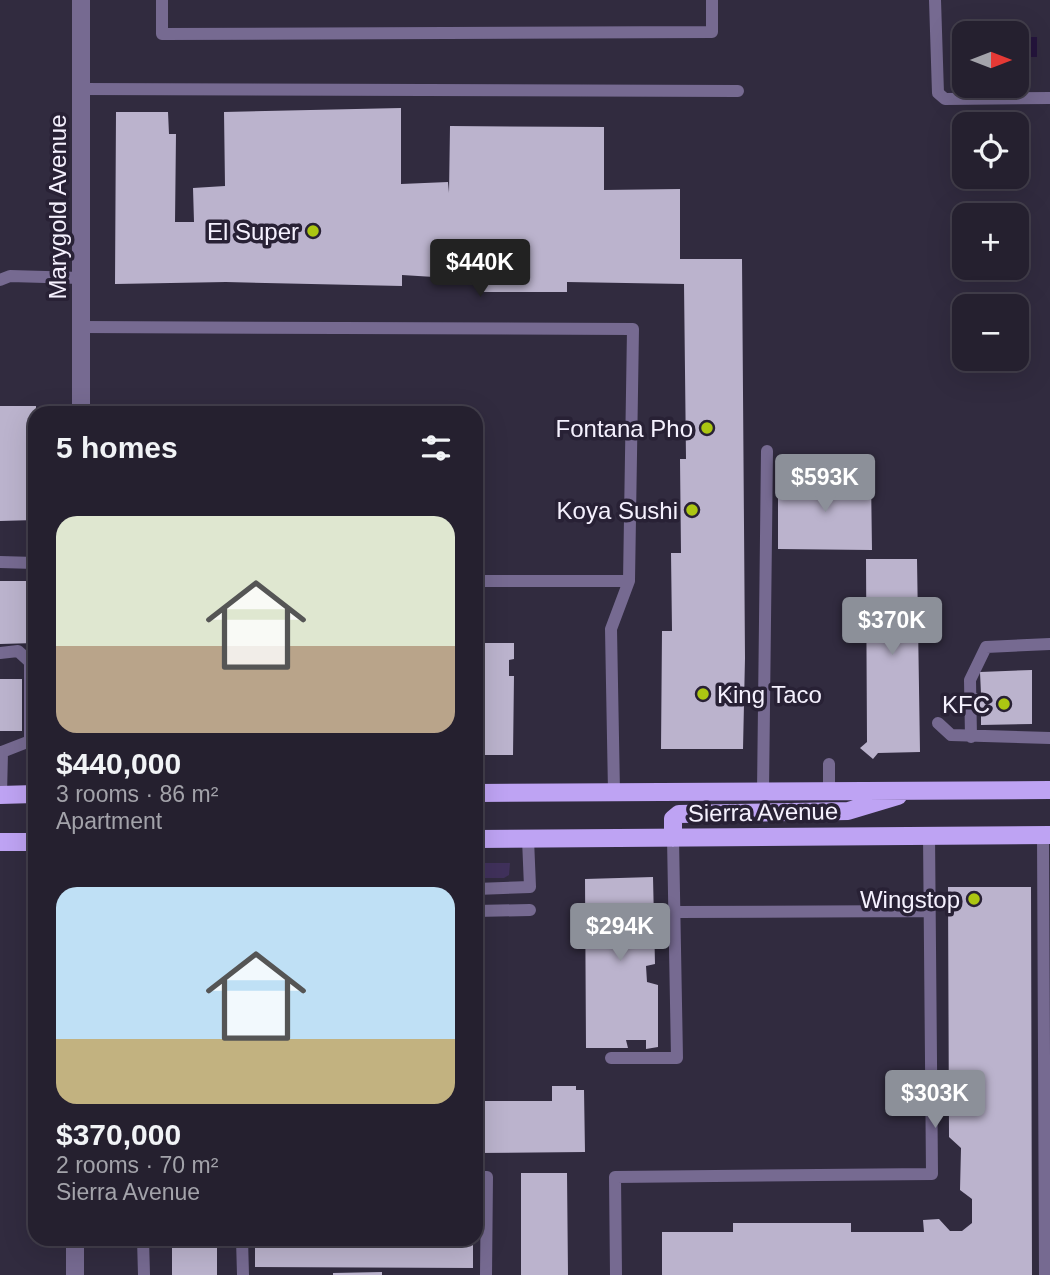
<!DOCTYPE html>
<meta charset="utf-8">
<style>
:root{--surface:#25202f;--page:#2d2837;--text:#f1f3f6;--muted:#a3a3aa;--line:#423e4b;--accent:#8c9099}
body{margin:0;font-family:Helvetica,sans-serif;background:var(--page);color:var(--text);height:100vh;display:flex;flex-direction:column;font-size:26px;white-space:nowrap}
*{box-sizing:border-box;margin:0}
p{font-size:23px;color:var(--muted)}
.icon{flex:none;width:38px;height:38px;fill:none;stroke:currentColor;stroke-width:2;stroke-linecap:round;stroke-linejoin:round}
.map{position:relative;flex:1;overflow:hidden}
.panel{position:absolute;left:28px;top:406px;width:455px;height:840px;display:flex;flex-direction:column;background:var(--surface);border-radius:21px;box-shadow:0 7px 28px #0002,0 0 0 2px var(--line)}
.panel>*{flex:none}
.needle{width:46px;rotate:90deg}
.buttons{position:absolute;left:952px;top:21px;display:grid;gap:14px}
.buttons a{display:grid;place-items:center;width:77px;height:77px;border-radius:14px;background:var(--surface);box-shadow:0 7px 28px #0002,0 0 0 2px var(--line);font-size:35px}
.price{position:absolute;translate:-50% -60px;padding:0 16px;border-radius:7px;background:var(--accent);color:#fff;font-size:23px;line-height:46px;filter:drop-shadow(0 2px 4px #0008)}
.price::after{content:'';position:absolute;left:50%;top:42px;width:21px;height:16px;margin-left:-10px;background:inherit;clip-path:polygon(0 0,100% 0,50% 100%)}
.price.on{background:#222;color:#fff}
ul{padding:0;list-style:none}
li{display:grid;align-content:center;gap:14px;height:371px;padding:0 28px}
li span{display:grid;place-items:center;height:217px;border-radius:21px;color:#555}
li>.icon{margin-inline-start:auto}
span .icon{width:126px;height:126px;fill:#fffc;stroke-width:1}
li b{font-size:30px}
h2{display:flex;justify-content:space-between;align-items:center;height:84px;padding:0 28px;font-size:30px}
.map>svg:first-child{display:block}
</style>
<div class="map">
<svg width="1050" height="1275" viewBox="0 0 1050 1275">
<rect width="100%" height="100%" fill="#312b3f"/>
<path fill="#40315b" d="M476 863H510L509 875 504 878H476Z"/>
<path fill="#24143c" d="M1017 37H1037V57H1017Z"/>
<path fill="#bbb3cd" d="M401 108V184L448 182 449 193 450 126 604 127V190L680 189V259H742L745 658 743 749H661L662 631H672L671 553H681L680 459H686L684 284 567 282V292H482V280L402 275V286L226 282 115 284 116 112H168L169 134H176L175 222H194L193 188 225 186 224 112Z
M0 406H36L35 520 0 521Z
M778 477 871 478 872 550 778 549Z
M866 559H917L920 752 878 753 873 759 860 748 867 742Z
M0 581H35V643L0 644Z
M476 643H514V659L509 660V676H514L513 755H476Z
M1032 670V724L981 725V714L975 713V693L981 694 980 672Z
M0 679H22V731H0Z
M653 877 655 964 646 966 647 982 658 985V1047L646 1049V1040H626L628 1048H586L585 879Z
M948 887H1031L1032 1275H662V1232H733V1223H851V1232H924L923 1220 939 1219 950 1231H962L972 1223V1199L960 1190 961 1148 949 1137Z
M476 941H478L479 970H476Z
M552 1086H576V1090H584L585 1152 476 1153V1101H552Z
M521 1173H567L568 1275H521Z
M172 1239H217V1275H172Z
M255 1239H473V1268L255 1267Z
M382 1272V1275H333V1273Z"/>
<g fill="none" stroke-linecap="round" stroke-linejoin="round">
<path stroke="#766a91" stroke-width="12" d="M162 0V34L712 32V0
M935 0 938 93 945 99 1050 98
M81 89 738 91
M0 280 10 276 81 278
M81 327 633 329 629 581H476
M0 562 35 563
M0 653 18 651 30 662V741L2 752
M938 723 951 735 1050 738
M971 737 970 680 986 647 1050 644
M0 752H2L1 795
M829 764V791
M763 791 767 451
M614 792 611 629 629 581
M1043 835 1045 1275
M476 889 530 887 528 839
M476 911 530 910
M676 912 929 911
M611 1058H677L673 838
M476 1177H487L486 1275
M143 1239 144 1275
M242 1239 243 1275
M616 1275 615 1177 932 1174 929 834"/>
<path stroke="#766a91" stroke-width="18" d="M81 0V413
M75 1239V1275"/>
<path stroke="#bea3f3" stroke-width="18" d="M476 793 1050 790
M0 795 35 794
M673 838V819L679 814 848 811 898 796
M476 839 1050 835
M0 842H35"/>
</g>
<g fill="#acc612" stroke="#282135" stroke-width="2.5">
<circle cx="313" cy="231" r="7"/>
<circle cx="707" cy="428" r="7"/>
<circle cx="692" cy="510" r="7"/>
<circle cx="703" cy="694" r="7"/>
<circle cx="1004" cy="704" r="7"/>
<circle cx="974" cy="899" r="7"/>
</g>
<g text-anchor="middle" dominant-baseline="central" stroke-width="7" stroke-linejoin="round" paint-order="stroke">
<g font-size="24" fill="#f5f1fe" stroke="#282135">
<text transform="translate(57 207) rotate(-90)">Marygold Avenue</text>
<text transform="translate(763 812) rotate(-1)">Sierra Avenue</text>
</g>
<g font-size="24" fill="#f5f1fe" stroke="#282135" text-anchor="end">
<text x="299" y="231">El Super</text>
<text x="693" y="428">Fontana Pho</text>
<text x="678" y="510">Koya Sushi</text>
<text x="717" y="694" text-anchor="start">King Taco</text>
<text x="990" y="704">KFC</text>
<text x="960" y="899">Wingstop</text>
</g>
</g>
</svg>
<div class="buttons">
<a><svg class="needle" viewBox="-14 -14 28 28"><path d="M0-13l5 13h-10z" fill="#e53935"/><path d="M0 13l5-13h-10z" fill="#a3a3aa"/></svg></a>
<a><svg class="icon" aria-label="locate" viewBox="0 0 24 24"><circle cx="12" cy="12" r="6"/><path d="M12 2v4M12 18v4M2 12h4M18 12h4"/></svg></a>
<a>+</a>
<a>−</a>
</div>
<b class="price on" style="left:480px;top:299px">$440K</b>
<b class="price" style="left:825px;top:514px">$593K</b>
<b class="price" style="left:892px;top:657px">$370K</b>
<b class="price" style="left:620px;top:963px">$294K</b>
<b class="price" style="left:935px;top:1130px">$303K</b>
<section class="panel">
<h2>5 homes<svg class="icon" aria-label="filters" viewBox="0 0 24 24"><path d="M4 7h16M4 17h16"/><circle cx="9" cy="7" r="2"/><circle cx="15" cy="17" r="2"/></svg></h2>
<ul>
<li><span style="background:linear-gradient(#dfe7d0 60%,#b9a48a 0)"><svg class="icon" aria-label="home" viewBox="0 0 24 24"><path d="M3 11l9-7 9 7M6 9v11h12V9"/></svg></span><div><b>$440,000</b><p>3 rooms · 86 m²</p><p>Apartment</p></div></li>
<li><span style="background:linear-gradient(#bfe0f5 70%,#c2b280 0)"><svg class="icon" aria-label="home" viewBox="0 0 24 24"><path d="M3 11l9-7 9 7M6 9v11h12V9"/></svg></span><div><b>$370,000</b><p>2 rooms · 70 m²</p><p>Sierra Avenue</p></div></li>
</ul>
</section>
</div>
